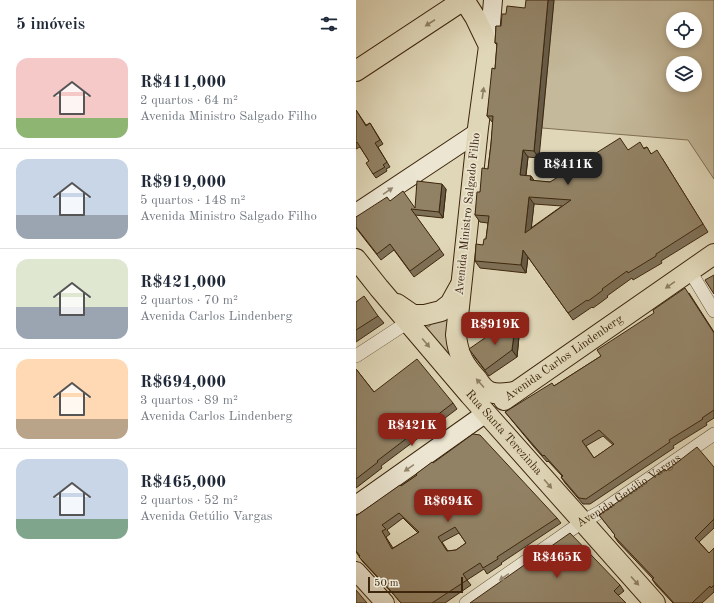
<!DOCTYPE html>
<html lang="pt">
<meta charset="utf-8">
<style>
:root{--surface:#fff;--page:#f6f6f7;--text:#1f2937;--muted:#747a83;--line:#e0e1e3;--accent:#8f2418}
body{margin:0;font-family:"Old Standard TT",serif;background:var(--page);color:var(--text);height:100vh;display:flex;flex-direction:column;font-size:15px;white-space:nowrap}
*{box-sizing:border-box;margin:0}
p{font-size:13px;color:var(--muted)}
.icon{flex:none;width:22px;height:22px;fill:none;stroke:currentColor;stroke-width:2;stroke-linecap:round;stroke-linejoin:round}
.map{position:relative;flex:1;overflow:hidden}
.sheet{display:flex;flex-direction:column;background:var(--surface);width:356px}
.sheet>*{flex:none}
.buttons{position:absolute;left:310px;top:12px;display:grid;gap:8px}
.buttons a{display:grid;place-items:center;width:36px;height:36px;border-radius:50%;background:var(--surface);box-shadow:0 2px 6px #0003;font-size:20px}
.scale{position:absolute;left:12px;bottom:10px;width:95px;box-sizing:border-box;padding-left:4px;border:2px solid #3d260c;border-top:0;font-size:11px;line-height:14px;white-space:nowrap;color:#3d260c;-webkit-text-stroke:3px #ebe5d1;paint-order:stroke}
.price{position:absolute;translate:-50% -34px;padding:0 9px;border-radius:8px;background:var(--accent);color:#fff;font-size:13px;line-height:26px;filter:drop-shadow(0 1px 2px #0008)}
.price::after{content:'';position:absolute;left:50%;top:24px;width:12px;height:9px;margin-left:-6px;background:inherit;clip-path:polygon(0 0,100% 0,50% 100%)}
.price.active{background:#222;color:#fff}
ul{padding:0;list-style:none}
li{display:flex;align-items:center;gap:12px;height:100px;padding:0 16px}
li+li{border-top:1px solid var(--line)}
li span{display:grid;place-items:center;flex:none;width:112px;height:80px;border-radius:12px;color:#555}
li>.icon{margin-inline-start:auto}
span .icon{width:48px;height:48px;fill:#fffc;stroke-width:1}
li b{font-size:17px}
h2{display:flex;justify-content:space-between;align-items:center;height:48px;padding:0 16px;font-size:17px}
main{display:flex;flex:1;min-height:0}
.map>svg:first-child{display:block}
</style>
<main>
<section class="sheet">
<h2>5 imóveis<svg class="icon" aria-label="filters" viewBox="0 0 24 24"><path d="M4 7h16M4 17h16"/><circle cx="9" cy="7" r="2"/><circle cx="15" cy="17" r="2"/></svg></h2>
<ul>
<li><span style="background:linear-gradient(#f6c9c9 75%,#8fb573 0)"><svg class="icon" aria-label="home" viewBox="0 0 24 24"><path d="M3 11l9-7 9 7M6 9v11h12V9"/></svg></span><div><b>R$411,000</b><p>2 quartos · 64 m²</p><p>Avenida Ministro Salgado Filho</p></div></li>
<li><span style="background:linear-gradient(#c9d6e8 70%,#9aa5b1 0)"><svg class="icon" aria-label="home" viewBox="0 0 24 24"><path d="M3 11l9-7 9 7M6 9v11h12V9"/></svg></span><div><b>R$919,000</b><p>5 quartos · 148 m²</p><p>Avenida Ministro Salgado Filho</p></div></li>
<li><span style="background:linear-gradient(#dfe7d0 60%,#9aa5b1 0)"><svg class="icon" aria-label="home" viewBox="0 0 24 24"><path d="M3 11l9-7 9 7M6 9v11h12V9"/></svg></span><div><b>R$421,000</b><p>2 quartos · 70 m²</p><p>Avenida Carlos Lindenberg</p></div></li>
<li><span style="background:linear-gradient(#ffd9b3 75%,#b9a48a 0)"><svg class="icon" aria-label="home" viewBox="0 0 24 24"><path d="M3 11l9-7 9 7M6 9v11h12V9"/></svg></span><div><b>R$694,000</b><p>3 quartos · 89 m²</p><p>Avenida Carlos Lindenberg</p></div></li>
<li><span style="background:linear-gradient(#c9d6e8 75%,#7fa58c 0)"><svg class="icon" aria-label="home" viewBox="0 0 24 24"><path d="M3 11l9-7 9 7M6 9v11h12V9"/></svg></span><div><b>R$465,000</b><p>2 quartos · 52 m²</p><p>Avenida Getúlio Vargas</p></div></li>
</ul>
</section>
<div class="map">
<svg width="358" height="603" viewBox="0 0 358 603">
<rect width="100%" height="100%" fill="#e0d7b8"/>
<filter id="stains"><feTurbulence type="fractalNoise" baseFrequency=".005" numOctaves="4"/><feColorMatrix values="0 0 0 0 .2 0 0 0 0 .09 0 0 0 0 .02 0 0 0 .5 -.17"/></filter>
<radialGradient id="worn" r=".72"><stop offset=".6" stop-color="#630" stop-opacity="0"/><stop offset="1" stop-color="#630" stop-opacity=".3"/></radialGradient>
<path fill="#c4b99b" stroke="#807054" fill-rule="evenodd" d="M198 0H358V179L332 140 186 128ZM317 19H339V41H317ZM317 63H339V85H317Z
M75 317 93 318V357L65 329 74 326Z"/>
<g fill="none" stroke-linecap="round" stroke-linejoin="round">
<g stroke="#665237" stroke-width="14">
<g id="minor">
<path d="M334 271 358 311"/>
<path d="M0 356 52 322"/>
<path id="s1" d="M110 603 226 522 244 512 358 434"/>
</g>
</g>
<g stroke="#3d260c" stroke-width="20">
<path id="secondary" d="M133 46 137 0
M0 213 122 132
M0 505 130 413
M0 571 29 603"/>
</g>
<g stroke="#3d260c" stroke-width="22">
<g id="primary">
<path d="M0 71 106 1 112 6 119 17 133 46 122 128 100 335C102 355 108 365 121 379 124 384 129 390 134 392 142 395 150 393 159 392"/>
<path id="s2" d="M0 259 23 288 114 395 299 603"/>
<path d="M41 304 57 315H69L85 311 94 304 104 286"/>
<path id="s3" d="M148 400 358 254"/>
</g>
</g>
<use href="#minor" stroke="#ebe5d1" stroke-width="13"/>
<use href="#secondary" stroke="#ebe5d1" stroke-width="18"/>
<use href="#primary" stroke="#e0d7b8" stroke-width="20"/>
</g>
<path fill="#7e7057" stroke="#3d260c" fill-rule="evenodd" d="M140 26 183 158 172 157 170 176H175L178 181 194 182 272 150 288 148 291 147 295 154 306 158 352 232 305 261 306 263 277 280 276 278 251 296 252 297 244 303 237 308 236 307 217 320 172 257 170 273 124 268 119 261 130 239 132 223 124 222 119 215 124 192 132 169 135 144 137 123 131 116 139 69 141 45 139 43ZM178 204 206 206 175 228Z
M0 110 10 125 14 123 27 144 22 147 34 167 30 169 31 171 20 178 17 174 13 161 4 147 0 149Z
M90 189 87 218 59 215 88 255 58 277 38 250 25 260 0 228V217L34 201 59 208Z
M333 293 358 332V418L350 423 351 425 317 446 318 448 234 504H227L209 483 205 477 206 476 192 461 191 462 177 446 149 412 198 386 245 356ZM247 436 257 445 238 458 230 446Z
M0 302 22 316 28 323 0 342Z
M164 326 161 357 133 376 117 355 138 335Z
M0 369 18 392 97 403 101 409 25 466 26 468 0 488Z
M77 463 201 518 205 523 145 563 146 564 131 574 128 569 111 580 115 585 89 603H45L38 595 7 562 0 552V516L61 475ZM47 518 62 533 37 548 30 537 34 534 31 530ZM103 533 110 543 100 550 92 551 86 542Z
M358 467V528L343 542 353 553 358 548V592L346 603H317L300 585 296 579H297L262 542 258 536 259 535 243 515 310 471Z
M264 585 268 591 263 595 114 603Z"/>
<path fill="#665b47" stroke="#3d260c" d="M192 0H198L183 158 178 151Z
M167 150 172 157 169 182 164 175Z
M175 176 180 183 174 180Z
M86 184 90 189 87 218 83 212Z
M173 197 178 204 174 240 169 233Z
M167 250 172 257 170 273 165 265Z
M160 319 164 326 161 357 156 350Z"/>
<path fill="#928265" stroke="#3d260c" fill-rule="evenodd" d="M170 0H192L178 151 167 150 164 175 175 176 174 180 194 182 264 138 272 150 284 142 288 149 291 147 295 154 301 150 347 224 300 254V256L272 273 271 271 246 289 247 290 239 296 232 301 231 300 212 313 167 250 165 265 119 261 120 244 127 245 128 239H130L133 216 119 215 121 192H124L126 168 132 169 135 144 137 116H131L136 68 139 69 141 43H139L140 26H145L146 14H150L151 6 169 8ZM173 197 215 200 169 233Z
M0 110 10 126 14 123 24 140 19 143 31 162 27 165 29 167 17 174 10 163 13 161 1 142 0 143Z
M61 181 86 184 83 212 55 209 84 249 54 271 34 244 21 254 0 227V217L31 197 34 201 47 191 59 208Z
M358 275V294L349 280Z
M329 288 358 333V410L346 418 347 419 313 440 314 442 230 499 223 498 205 477 207 476 188 455 187 456 173 440 149 412 196 383 198 386 245 356 241 350 298 313 297 310ZM243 430 258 444 238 458 226 441Z
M8 296 22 316 0 330V302Z
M160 319 156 350 129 370 113 349 136 333 138 335Z
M61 359 97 403 21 461 22 462 0 479V369L18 392Z
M117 434 124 435 201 518 141 557 142 559 127 568 124 563 107 574 111 580 76 603H45L34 590 3 557 4 556 0 551V516L44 485 45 486 61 475 60 474 76 462 77 463ZM43 513 63 532 36 549 26 531 30 529 26 525ZM99 527 110 543 100 550 91 551 82 537Z
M341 447 358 467V519L339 538 353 553 358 548V585L355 588 354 586 336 603H318L296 579 298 578 258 536 259 535 243 515 309 469 310 471Z
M214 533 264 585 258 591 270 603H114Z
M0 590 11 603H0Z"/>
<defs><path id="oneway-solid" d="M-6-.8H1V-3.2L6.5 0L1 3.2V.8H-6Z"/></defs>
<g fill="#8e7e62">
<use href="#oneway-solid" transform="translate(74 23) rotate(147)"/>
<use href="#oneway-solid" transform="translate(127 93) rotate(-82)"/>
<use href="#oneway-solid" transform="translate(314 285) rotate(145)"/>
<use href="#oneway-solid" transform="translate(70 343) rotate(50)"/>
<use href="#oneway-solid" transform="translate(124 383) rotate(-132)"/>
<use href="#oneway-solid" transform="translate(192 484) rotate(49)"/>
<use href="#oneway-solid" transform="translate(279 581) rotate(48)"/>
</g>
<g fill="#94866e">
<use href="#oneway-solid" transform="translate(32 191) rotate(-34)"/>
<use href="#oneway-solid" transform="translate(53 468) rotate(145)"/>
<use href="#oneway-solid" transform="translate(148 577) rotate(145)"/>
</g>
<g text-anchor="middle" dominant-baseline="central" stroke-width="3.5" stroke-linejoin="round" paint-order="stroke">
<g font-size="12" fill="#3d260c" stroke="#ebe5d1">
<text transform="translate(112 214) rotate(-84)">Avenida Ministro Salgado Filho</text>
<text stroke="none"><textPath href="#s3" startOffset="73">Avenida Carlos Lindenberg</textPath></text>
<text stroke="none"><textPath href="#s2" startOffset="228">Rua Santa Terezinha</textPath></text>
<text stroke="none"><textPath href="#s1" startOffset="198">Avenida Getúlio Vargas</textPath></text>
</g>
</g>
<rect width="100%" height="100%" filter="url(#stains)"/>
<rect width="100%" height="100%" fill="url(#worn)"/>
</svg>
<div class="buttons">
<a><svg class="icon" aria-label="locate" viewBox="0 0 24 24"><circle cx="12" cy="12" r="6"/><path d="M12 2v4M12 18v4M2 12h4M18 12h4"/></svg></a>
<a><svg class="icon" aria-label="layers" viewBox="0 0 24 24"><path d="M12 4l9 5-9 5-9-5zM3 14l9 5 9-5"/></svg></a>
</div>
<div class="scale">50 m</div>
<b class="price active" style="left:212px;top:186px">R$411K</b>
<b class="price" style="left:139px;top:346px">R$919K</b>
<b class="price" style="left:56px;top:447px">R$421K</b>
<b class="price" style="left:92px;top:523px">R$694K</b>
<b class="price" style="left:201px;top:579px">R$465K</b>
</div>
</main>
